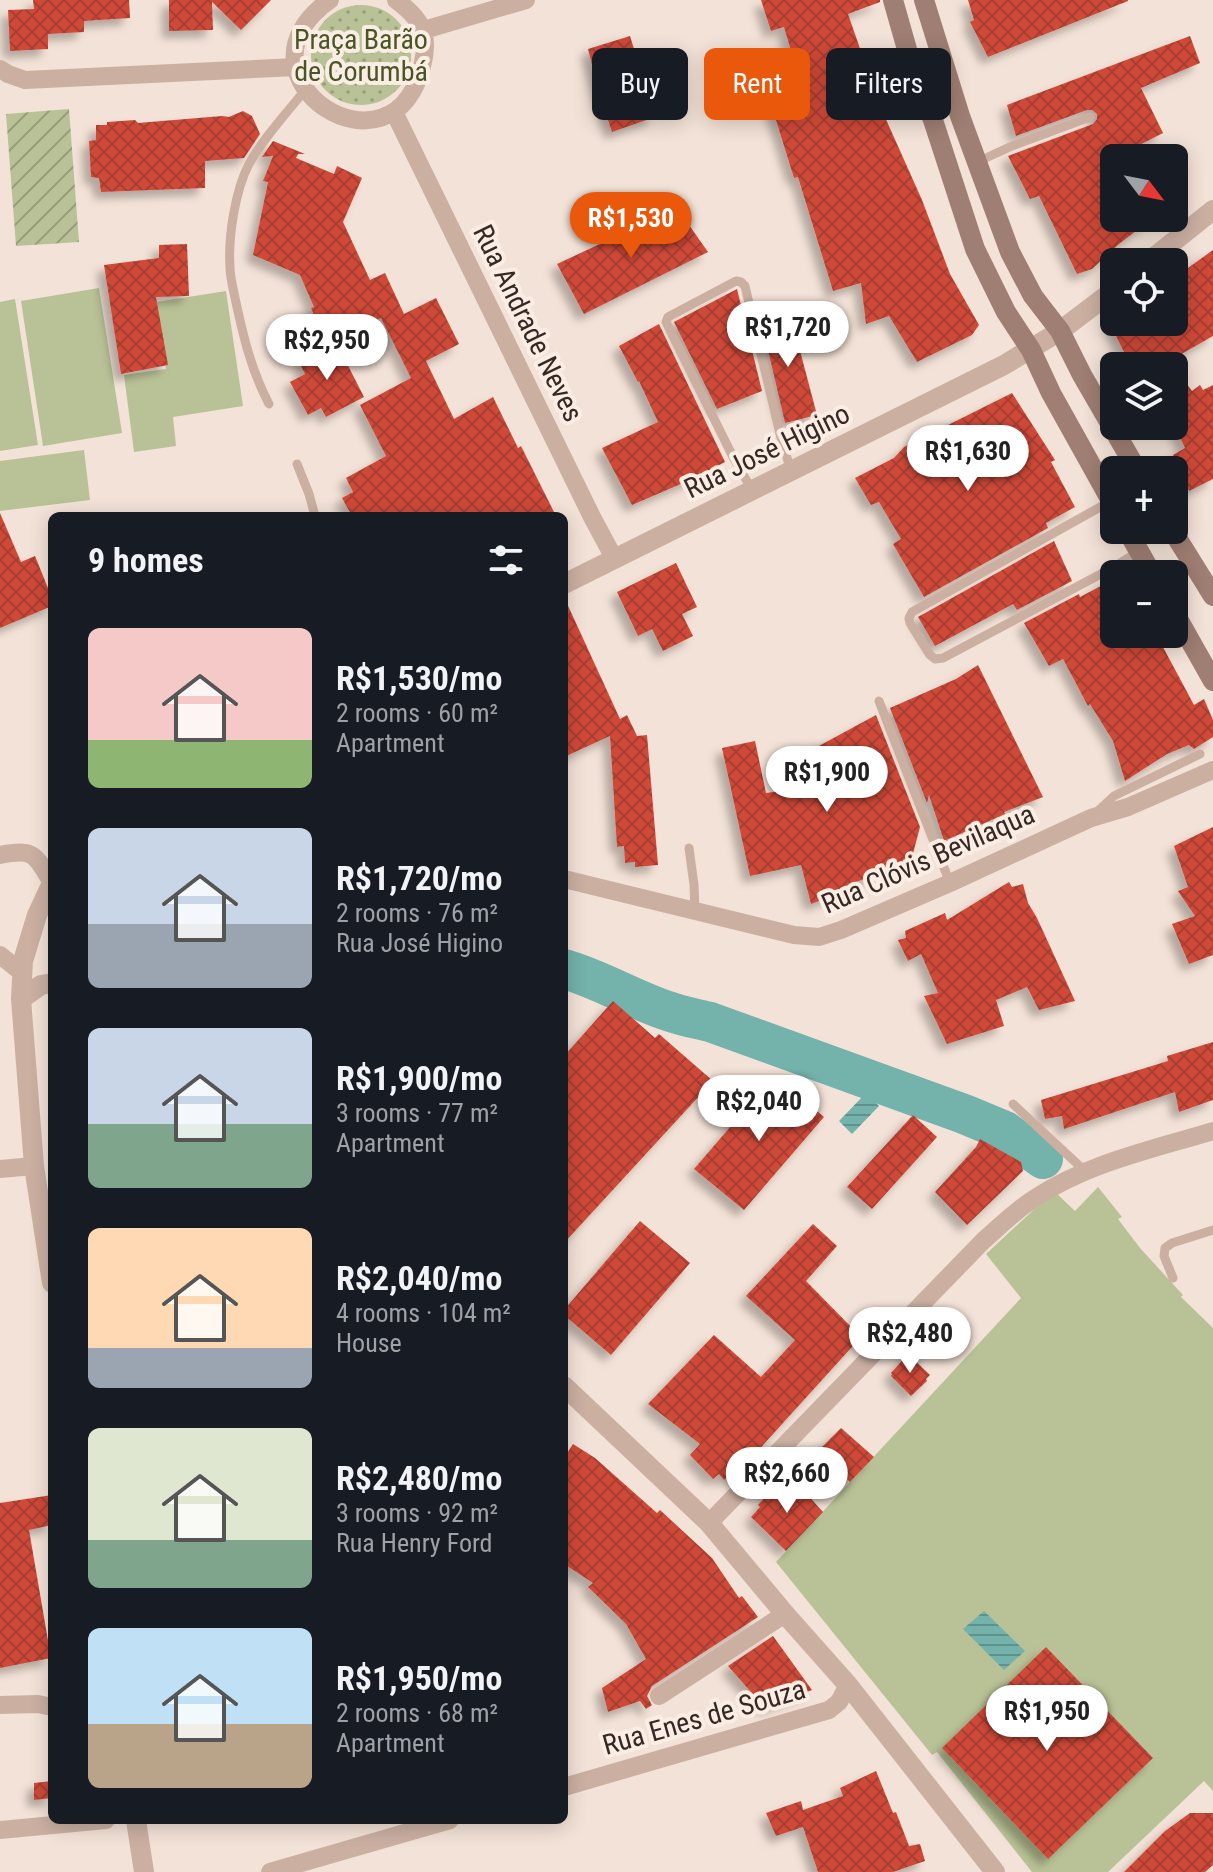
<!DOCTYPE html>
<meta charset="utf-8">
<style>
:root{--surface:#171b24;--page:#20242c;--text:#f1f3f6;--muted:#9ea1a6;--accent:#ea580c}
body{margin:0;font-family:"Roboto Condensed",sans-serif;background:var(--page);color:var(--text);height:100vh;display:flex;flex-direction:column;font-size:30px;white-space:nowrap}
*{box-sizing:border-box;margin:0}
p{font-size:26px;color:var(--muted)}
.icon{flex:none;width:44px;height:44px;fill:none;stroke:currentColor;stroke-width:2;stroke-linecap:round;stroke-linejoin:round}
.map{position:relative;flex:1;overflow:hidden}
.details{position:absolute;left:48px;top:512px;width:520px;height:1312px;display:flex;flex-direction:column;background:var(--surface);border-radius:12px;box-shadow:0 4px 20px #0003}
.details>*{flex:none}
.guide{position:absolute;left:592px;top:48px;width:500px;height:72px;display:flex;gap:16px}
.needle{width:52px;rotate:122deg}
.controls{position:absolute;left:1100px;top:144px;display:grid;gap:16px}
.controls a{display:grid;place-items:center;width:88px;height:88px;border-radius:12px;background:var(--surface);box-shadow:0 4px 20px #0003;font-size:40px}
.price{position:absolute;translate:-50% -68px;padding:0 18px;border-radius:28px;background:#fff;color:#222;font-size:26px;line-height:52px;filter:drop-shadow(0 2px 4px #0008)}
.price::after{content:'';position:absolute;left:50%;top:48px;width:24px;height:18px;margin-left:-12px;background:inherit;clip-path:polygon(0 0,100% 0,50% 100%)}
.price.on{background:var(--accent);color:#fff}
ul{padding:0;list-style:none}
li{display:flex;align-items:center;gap:24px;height:200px;padding:0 40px}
li span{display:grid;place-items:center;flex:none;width:224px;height:160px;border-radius:12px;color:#555}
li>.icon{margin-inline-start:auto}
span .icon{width:96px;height:96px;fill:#fffc;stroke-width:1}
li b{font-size:34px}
h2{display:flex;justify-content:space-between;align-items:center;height:96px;padding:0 40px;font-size:34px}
.chip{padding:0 28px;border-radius:12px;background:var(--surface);box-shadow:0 4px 20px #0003;font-size:28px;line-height:72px}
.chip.on{background:var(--accent);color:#fff}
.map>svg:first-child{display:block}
</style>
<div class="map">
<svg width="1213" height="1872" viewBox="0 0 1213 1872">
<defs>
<pattern id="park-dots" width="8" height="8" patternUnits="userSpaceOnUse" patternTransform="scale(2)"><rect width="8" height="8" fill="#b9c296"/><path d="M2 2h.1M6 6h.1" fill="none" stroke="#979e7a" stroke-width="1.8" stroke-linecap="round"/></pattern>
<pattern id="garden-furrows" width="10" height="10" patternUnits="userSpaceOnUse" patternTransform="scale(2)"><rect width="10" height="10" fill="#b9c296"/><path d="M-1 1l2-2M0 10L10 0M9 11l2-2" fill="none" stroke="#979e7a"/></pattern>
<pattern id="water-rules" width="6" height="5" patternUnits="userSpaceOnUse" patternTransform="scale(2)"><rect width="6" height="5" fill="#74b2ac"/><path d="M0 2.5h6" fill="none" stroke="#60918c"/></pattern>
<pattern id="building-cross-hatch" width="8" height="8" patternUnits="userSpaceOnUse" patternTransform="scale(2)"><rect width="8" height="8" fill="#cf4a39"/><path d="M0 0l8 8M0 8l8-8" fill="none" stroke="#a93e30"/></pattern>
<filter id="shadow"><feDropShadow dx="-7" dy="7" stdDeviation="4" flood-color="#0004"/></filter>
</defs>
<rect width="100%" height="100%" fill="#f3e2d7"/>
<path fill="#b9c296" d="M99 288 122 433 43 446 21 301Z
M226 291 243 406 173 417 176 446 134 452 124 375 166 369 156 302Z
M15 299 38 445 0 451V302Z
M84 450 90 500 0 511V461Z
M1098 1187 1122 1217 1118 1219 1140 1248 1183 1295 1181 1297 1213 1328V1791L1204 1781 1108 1872H1032L937 1752 932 1755 776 1562 1021 1298 986 1254 1041 1203 1056 1193 1075 1211Z"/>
<path fill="url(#park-dots)" d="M311 55a50 50 0 1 1 100 0a50 50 0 1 1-100 0Z"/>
<path fill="url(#garden-furrows)" d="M69 109 79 242 16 246 6 114Z"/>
<path fill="url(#water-rules)" d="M866 1093 879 1106 852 1134 839 1121Z
M984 1611 1025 1651 1004 1670 963 1629Z"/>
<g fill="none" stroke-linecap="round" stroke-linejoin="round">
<path stroke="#74b2ac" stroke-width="40" d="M564 969C603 980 636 1002 674 1013 686 1017 698 1019 710 1022L964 1114 1005 1131 1043 1159"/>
</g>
<path fill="url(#building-cross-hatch)" filter="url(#shadow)" d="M33 0H129L130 18 84 21V32L48 34V49L10 51 8 10 34 9Z
M169 0H271L241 30 212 2 213 30 169 31Z
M761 0H880V2L848 14 880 106 922 200 950 274 979 325 972 335 917 362 889 316 866 324 861 283 833 291 798 177 794 178 766 88 778 84 773 68 794 61 784 27 771 31Z
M968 0H1128V1L988 57 970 22 974 20Z
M630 36 655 117 612 132 600 96 588 49Z
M1190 36 1200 63 1141 88 1163 133 1114 158V218H1153L1119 244 1092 269 1077 274 1039 196 1030 199 1008 156 1093 124 1097 119V114L1092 110H1087L1016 136 1007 105Z
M243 111 252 116 260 134 244 158 205 161V188L101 192 99 178 91 177 89 141 96 140V125H107V122L135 120 138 123 222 116 229 117Z
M273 141 305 154H298L296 158 334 174 337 166 362 178 343 222 370 280 385 273 404 314 436 298 459 344 426 361 454 419 493 397 518 448 521 446 556 516H352L342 498 353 492 346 478 386 456 360 405 411 378 381 318 327 344 311 308 314 307 300 275 253 255 268 182 263 181 273 156 262 157Z
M677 208 708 252 584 314 557 264Z
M187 244 189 296 156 297 168 365 121 374 104 265 159 258V245Z
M1213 250V336L1171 360 1175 366H1131L1109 322H1174V278Z
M737 289 762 391 717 409 674 322Z
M790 313 817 415 785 423 761 320Z
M659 324 725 462 690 480 632 505 602 448 658 422 639 381 638 382 619 346Z
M336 342 364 397 326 417 321 408 308 415 290 382 305 374 299 362Z
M1174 366 1192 391 1200 385 1203 390 1213 385V479L1189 491 1173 455 1185 448 1174 425Z
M1012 393 1055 460 1051 462 1075 507 1046 523 1048 528 924 597 893 544 901 539 879 502 871 505 855 478 894 458 904 447Z
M0 513 21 562 35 556 52 598V606L0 628Z
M1054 541 1072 581 1017 610 1013 604 935 646 918 617Z
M676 563 697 607 682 614 693 636 663 651 652 629 638 636 617 592Z
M1114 579V634H1156L1194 705 1204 699 1213 720V737L1194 749 1189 745 1167 754 1125 781 1113 741 1090 704 1088 706 1063 659 1049 666 1024 623 1079 594 1080 597Z
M564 597 620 719 627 715 637 736 647 735 658 865 635 867V862L625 863 624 846 617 847 610 736 564 757Z
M978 665 1043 797 1004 812 1005 814 944 841 929 795 927 803 890 708 956 679Z
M876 715 920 827 911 861 843 887 844 892 811 904 801 865 750 876 722 748 755 741 766 793 804 788 802 779 828 776 817 747Z
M1213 827V955L1189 964 1172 924 1195 916 1178 891 1188 887 1174 846Z
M1009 882 1012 887 1023 884 1028 903 1037 918 1075 1001 1039 1010 1027 987 996 1000 1004 1026 947 1044 924 996 938 993 921 954 908 961 898 940 906 938 905 931 945 913 947 920Z
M613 1001 655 1038 659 1034 713 1081 564 1243V1056Z
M1213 1042V1100L1179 1112 1175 1092 1064 1129 1062 1116 1045 1119 1041 1100 1168 1061 1167 1056Z
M775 1075 824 1117 744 1210 694 1169Z
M913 1115 937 1137 872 1209 847 1187Z
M980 1139 1021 1162 1023 1171 967 1225 935 1192 976 1147Z
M640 1221 690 1263 611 1355 564 1315V1310Z
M813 1224 837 1246 806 1281 861 1337 735 1476 731 1473 724 1480 719 1474 713 1479 690 1455 700 1444 648 1404 714 1335 761 1377 795 1340 746 1296Z
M908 1354 930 1375 926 1379 927 1381 911 1396 891 1376 892 1374 891 1373Z
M841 1428 874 1457 850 1482 818 1451Z
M573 1444 595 1458 657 1513 660 1510 712 1558 739 1598 742 1596 758 1617 652 1686 647 1696 652 1705 646 1709 640 1701 608 1712 602 1688 646 1659 626 1624 588 1587 593 1583 564 1564V1458Z
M794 1483 803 1492 804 1491 823 1512 786 1551 751 1517 760 1507 758 1505 774 1488 775 1490 779 1486 785 1492Z
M52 1495V1525L29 1530 51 1658 0 1668V1503Z
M773 1636 812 1690 765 1708 728 1666Z
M1046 1647 1153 1758 1048 1859 942 1748Z
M876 1771 893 1813 896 1812 909 1846 920 1844 925 1861 893 1872H818L803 1827 776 1836 766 1813 801 1801 803 1810 843 1796 840 1788Z
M52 1781V1798L34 1800V1783Z
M1190 1813H1213V1865L1205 1872H1124L1165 1831Z"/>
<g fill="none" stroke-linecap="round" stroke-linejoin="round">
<path stroke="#cbb0a2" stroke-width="9" d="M977 162 1012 146 1090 117
M269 404C251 370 243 335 235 298 233 288 230 277 230 267 228 237 235 191 249 164 264 137 286 114 305 90
M297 464 309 494 315 516
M752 490 733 457 666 322 668 317 736 281 741 282 745 286 781 438 791 471
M1111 501 912 612 909 618 910 623 930 655 935 659 943 658 1114 567 1139 551
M879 701 950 883
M1099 810 1114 796 1200 754
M689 848 694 885 695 911
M1013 1104 1086 1172
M1173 1278 1164 1256 1165 1248 1172 1243 1213 1230"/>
<path stroke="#cbb0a2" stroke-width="18" d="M330 0C221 77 396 191 423 62 430 32 419 17 396 0
M424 30 526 0
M0 69 8 74 25 80 296 67
M394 112 592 517 614 558
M0 855C35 848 35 855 52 883
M564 879 794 935 819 937 841 930 950 883 1091 818 1128 807 1213 770
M0 955 21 972
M0 1169 34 1166
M709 1523 983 1241C1000 1226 1016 1210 1035 1198 1088 1163 1153 1149 1213 1131
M659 1696 785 1614
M0 1705 38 1704 52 1707
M564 1787 829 1710 839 1702 848 1685
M0 1830 106 1820
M270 1872 450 1820"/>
<path stroke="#cbb0a2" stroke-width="20" d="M1148 262 1213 210
M564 584 1004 365 1060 331 1114 290
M52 883 37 915 23 961 21 999 34 1166 52 1283
M21 999 41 985 52 983
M564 1386 709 1523 785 1614 848 1685 995 1872
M136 1820 144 1872"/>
<path stroke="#9f7e73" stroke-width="20" d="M893 0 912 67 933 120 975 249 1006 312 1031 350 1051 393 1114 506
M924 0 960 116 1010 252 1033 296 1060 331 1082 375 1137 470
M1127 530 1152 574
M1172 530 1213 596
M1174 612 1213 681"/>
</g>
<g text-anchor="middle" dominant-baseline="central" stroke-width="8" stroke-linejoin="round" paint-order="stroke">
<g font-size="28" fill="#4a5527" stroke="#faede3">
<text x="361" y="39">Praça Barão<tspan x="361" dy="32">de Corumbá</tspan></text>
</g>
<g font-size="28" fill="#352825" stroke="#faede3">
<text transform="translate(528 323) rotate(64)">Rua Andrade Neves</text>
<text transform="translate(767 451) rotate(-26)">Rua José Higino</text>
<text transform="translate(928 859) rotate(-24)">Rua Clóvis Bevilaqua</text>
<text transform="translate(704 1717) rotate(-16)">Rua Enes de Souza</text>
</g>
</g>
</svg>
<div class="controls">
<a><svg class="needle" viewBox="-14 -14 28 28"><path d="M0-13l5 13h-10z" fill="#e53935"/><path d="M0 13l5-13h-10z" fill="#9ea1a6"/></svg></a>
<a><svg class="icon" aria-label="locate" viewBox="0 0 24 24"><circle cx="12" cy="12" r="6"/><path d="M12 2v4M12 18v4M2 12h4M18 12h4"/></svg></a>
<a><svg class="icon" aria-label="layers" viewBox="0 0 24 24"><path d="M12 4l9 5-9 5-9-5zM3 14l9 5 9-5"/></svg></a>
<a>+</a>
<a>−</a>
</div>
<b class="price on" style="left:631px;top:260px">R$1,530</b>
<b class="price" style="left:788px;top:369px">R$1,720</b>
<b class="price" style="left:327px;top:382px">R$2,950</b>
<b class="price" style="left:968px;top:493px">R$1,630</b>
<b class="price" style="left:827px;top:814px">R$1,900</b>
<b class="price" style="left:759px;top:1143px">R$2,040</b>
<b class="price" style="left:910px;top:1375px">R$2,480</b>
<b class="price" style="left:787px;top:1515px">R$2,660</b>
<b class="price" style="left:1047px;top:1753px">R$1,950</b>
<div class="guide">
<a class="chip">Buy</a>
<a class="chip on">Rent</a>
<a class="chip">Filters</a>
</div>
<section class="details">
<h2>9 homes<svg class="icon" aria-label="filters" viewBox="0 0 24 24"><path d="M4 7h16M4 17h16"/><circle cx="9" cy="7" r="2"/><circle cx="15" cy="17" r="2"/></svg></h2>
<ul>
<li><span style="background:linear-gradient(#f6c9c9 70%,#8fb573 0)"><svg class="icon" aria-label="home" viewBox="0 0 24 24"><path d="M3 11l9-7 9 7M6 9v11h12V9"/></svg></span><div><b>R$1,530/mo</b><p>2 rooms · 60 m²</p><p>Apartment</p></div></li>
<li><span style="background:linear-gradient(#c9d6e8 60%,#9aa5b1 0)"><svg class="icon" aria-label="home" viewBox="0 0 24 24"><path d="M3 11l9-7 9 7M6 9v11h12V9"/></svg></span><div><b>R$1,720/mo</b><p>2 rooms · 76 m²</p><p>Rua José Higino</p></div></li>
<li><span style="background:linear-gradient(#c9d6e8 60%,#7fa58c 0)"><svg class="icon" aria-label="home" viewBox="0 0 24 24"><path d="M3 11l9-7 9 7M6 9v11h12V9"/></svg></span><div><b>R$1,900/mo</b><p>3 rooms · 77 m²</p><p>Apartment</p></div></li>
<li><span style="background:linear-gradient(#ffd9b3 75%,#9aa5b1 0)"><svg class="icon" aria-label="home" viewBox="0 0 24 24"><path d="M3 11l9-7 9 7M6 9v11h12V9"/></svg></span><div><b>R$2,040/mo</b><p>4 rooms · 104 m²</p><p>House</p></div></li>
<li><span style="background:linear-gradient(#dfe7d0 70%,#7fa58c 0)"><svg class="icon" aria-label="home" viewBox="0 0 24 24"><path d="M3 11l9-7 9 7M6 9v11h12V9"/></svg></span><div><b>R$2,480/mo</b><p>3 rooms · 92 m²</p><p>Rua Henry Ford</p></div></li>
<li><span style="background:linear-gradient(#bfe0f5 60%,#b9a48a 0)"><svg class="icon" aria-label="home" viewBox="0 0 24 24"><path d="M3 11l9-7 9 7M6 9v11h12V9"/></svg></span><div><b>R$1,950/mo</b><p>2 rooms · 68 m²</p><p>Apartment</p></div></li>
</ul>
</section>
</div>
